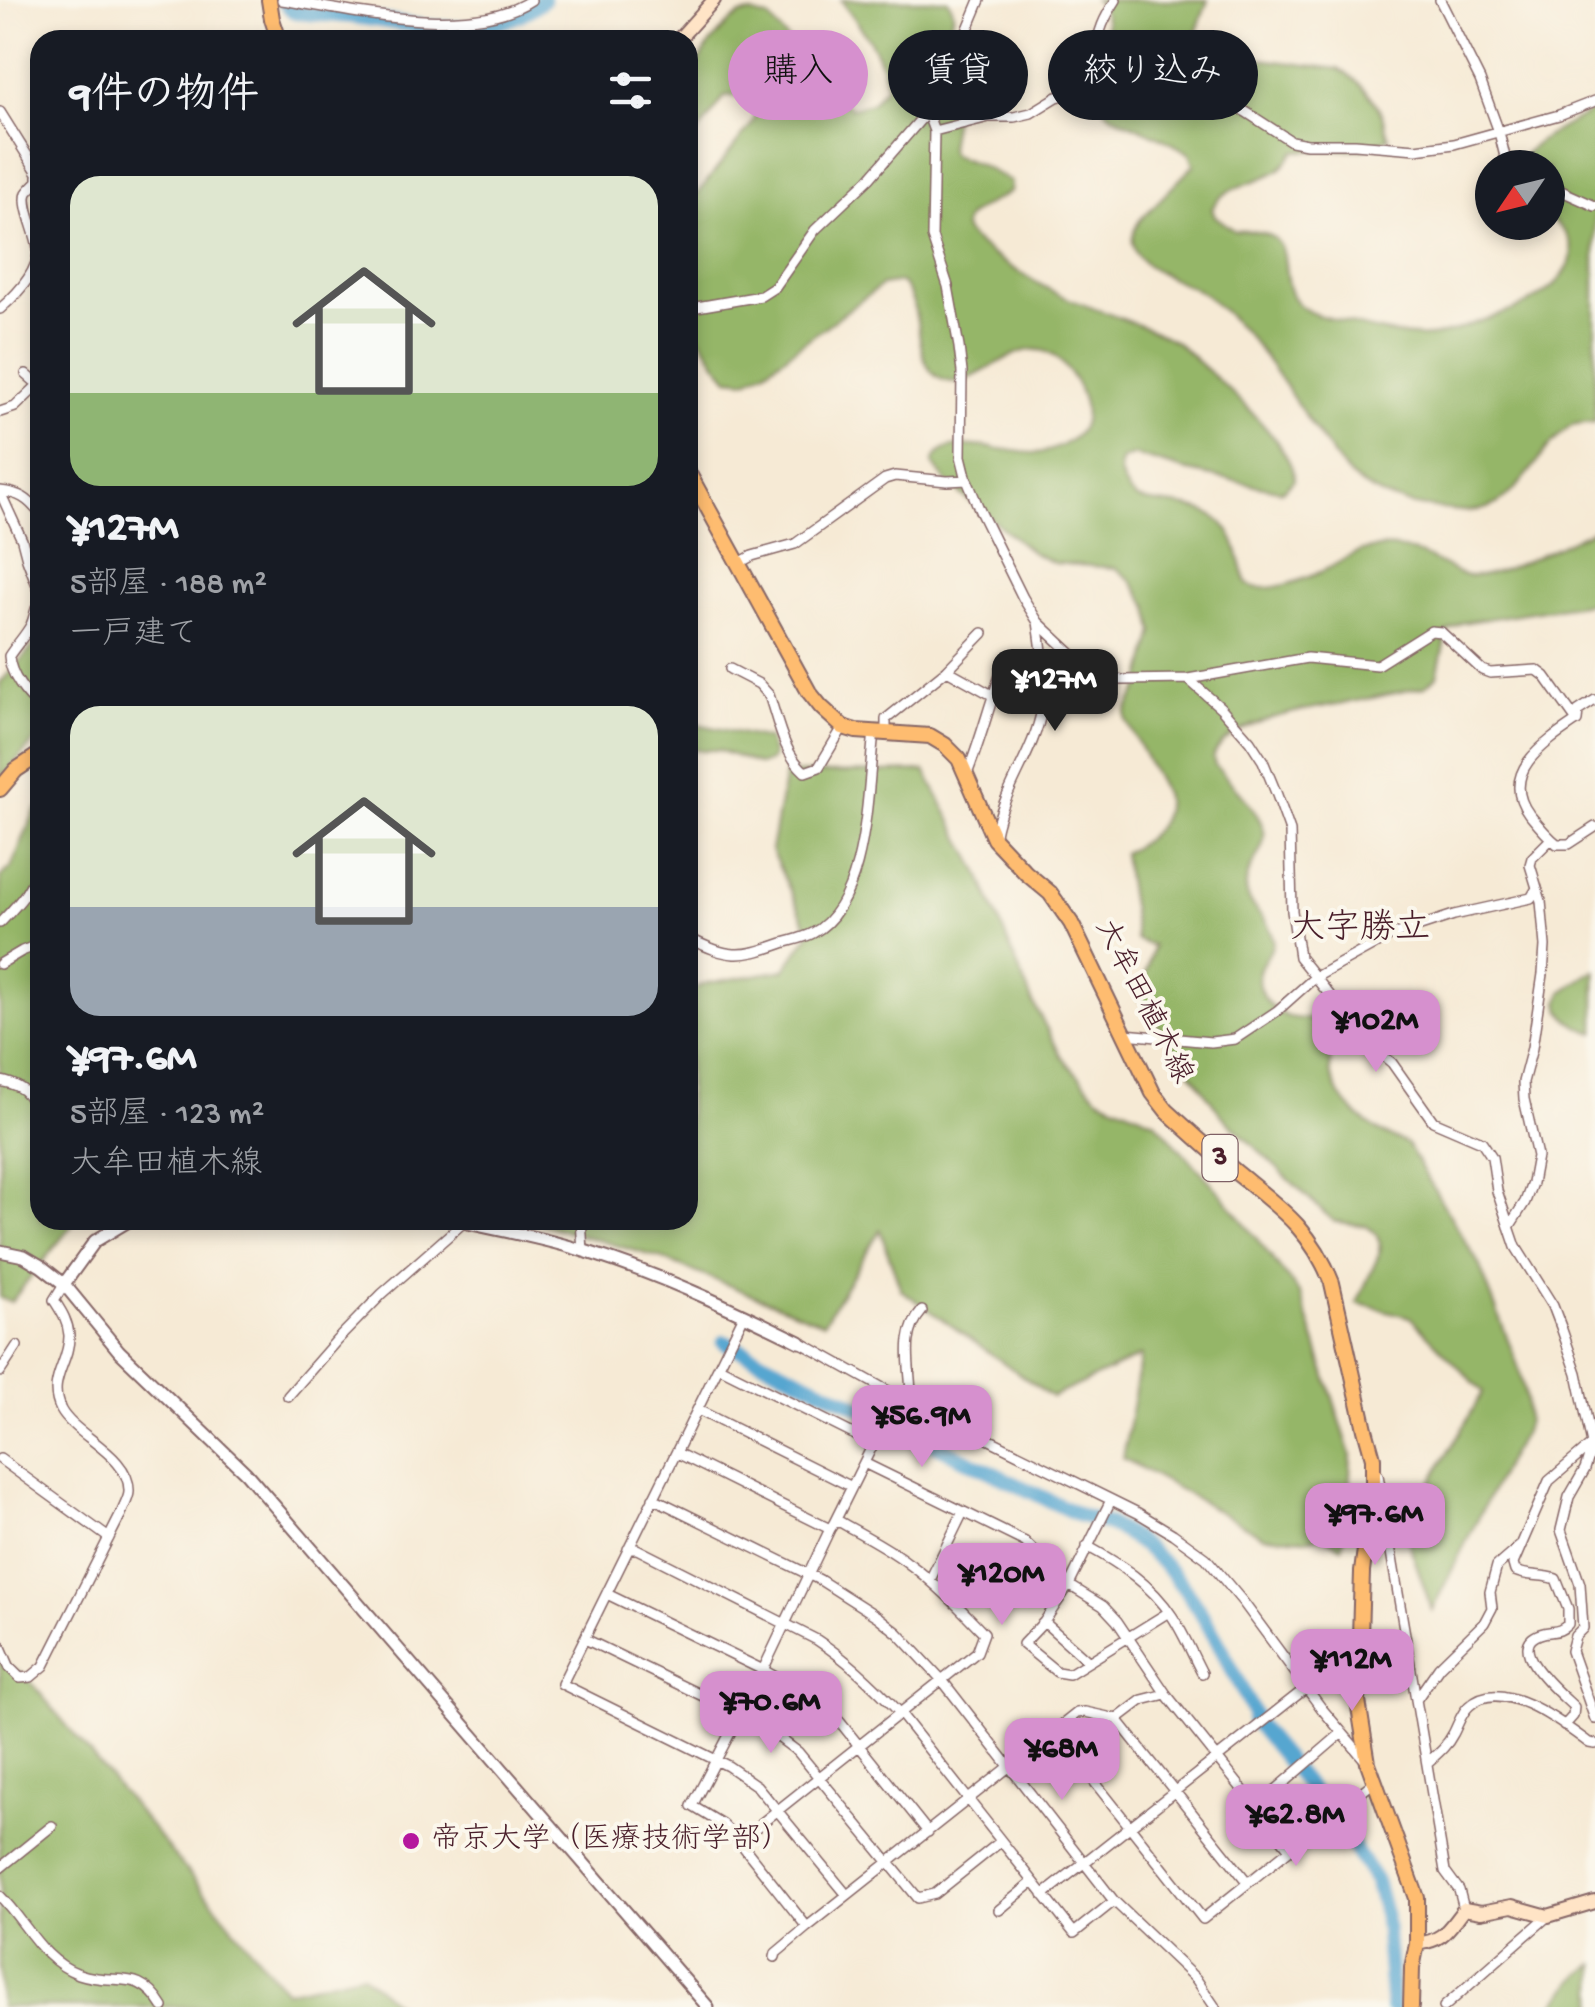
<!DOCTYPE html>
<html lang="ja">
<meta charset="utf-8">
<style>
:root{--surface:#171b24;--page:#20242c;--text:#f1f3f6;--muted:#9ea1a6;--accent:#d690ce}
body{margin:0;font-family:"Gochi Hand","Klee One",sans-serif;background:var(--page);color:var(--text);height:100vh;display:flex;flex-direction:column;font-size:38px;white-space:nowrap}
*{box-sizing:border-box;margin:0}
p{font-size:32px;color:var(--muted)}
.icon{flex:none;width:55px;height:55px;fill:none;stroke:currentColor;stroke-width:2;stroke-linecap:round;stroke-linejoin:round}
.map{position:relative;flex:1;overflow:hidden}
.sheet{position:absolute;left:30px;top:30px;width:668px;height:1200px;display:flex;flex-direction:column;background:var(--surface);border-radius:30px;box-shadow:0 5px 15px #0003}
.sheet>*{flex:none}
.top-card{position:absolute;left:728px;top:30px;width:718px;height:90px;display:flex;gap:20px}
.needle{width:65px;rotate:235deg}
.buttons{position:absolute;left:1475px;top:150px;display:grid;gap:20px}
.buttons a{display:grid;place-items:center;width:90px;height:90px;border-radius:50%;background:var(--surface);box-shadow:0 5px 15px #0003;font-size:50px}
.price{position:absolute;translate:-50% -85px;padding:0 22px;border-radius:20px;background:var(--accent);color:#111;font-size:32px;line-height:65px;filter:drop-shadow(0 2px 5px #0008)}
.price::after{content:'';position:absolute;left:50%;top:60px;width:30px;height:22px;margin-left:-15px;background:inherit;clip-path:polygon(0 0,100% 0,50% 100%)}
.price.current{background:#222;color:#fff}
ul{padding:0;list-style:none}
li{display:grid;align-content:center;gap:20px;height:530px;padding:0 40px}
li span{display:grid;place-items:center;height:310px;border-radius:30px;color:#555}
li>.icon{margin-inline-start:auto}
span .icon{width:180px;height:180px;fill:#fffc;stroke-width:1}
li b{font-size:42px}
h2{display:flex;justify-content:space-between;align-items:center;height:120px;padding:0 40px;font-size:42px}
.tag{padding:0 35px;border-radius:45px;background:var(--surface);box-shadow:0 5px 15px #0003;font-size:35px;line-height:90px}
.tag.current{background:var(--accent);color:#111}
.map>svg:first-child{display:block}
</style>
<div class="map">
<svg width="1595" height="2007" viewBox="0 0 1595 2007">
<rect width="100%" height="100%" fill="#fbf7ec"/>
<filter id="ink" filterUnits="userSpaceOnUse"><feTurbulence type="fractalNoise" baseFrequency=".01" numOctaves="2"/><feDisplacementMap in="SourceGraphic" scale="20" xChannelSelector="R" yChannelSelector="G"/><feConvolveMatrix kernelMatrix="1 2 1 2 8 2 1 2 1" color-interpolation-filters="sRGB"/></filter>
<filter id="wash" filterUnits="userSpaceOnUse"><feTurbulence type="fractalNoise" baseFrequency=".0048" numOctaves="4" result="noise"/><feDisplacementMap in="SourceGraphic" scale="40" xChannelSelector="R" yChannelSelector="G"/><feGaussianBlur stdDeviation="2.25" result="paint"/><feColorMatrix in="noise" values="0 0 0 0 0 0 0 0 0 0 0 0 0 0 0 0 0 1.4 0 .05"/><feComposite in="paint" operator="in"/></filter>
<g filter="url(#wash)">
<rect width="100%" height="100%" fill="#f6ead5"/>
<path fill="#95b668" stroke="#706a4a" stroke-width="2.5" d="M841 0H948C964 25 938 28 940 50 942 68 955 85 955 103 955 119 950 134 949 150L953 155 982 166 1011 182 1010 192C999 200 961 212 964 228 966 243 1040 285 1056 293 1093 311 1134 320 1170 339 1181 344 1190 355 1199 363 1224 385 1295 447 1294 480L1282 491 1184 470 1134 455 1122 460C1115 472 1126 491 1137 499 1172 509 1215 499 1233 539 1240 553 1241 570 1247 584 1265 596 1308 578 1327 569 1339 563 1350 555 1362 551 1392 542 1417 551 1443 565 1452 570 1462 576 1472 576 1499 578 1568 541 1595 529V602L1461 623 1447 632 1437 676 1424 687C1403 691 1383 696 1362 700 1325 707 1226 717 1213 758L1215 765C1231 784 1254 804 1263 827 1270 848 1247 864 1246 884 1244 907 1270 917 1273 938 1275 947 1265 958 1261 966 1252 986 1266 1007 1286 1016 1297 1020 1312 1019 1324 1020L1331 1030 1330 1073 1340 1096 1358 1116 1380 1132 1407 1144 1479 1264 1518 1366 1526 1400 1527 1421 1524 1432 1504 1466 1432 1610 1404 1529 1483 1392 1410 1317 1357 1303 1378 1257 1380 1244 1376 1233 1366 1226 1333 1221 1222 1116 1139 998 1153 946 1136 939 1123 853C1147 842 1171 822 1164 793L1126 720V712L1140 686 1154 631 1149 607 1131 580 1116 568 1054 563 1033 553 946 482 933 464C942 429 1013 455 1038 453 1052 451 1061 447 1073 438 1086 428 1087 412 1082 397 1079 385 1071 374 1063 364 1022 318 976 400 939 378 911 362 926 304 900 282L882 285 766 370 747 380 729 378 717 364 688 318V199L697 194 752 124 755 116C752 103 738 94 725 96L688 147V78L710 44 728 24 740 15 751 13 769 18 842 102 852 108 871 103 886 86C883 53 860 26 841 0Z
M1095 0H1208L1194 39V44L1199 51 1338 69C1355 77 1373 95 1381 113 1384 121 1386 130 1389 138L1362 149 1295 151C1291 157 1285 165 1280 169 1258 185 1224 183 1212 209L1215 216 1235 231C1324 227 1250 299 1325 317 1356 325 1399 339 1430 336 1448 335 1464 327 1481 321 1495 316 1511 312 1524 305 1564 285 1595 250 1548 217V168L1517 167C1523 144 1574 122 1595 109V422C1588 423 1579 423 1572 425 1566 428 1560 435 1555 440 1528 468 1510 515 1463 511 1424 508 1380 503 1350 475 1337 463 1327 446 1317 433 1286 389 1260 342 1219 307 1213 302 1208 296 1201 292 1173 275 1111 265 1140 220L1194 165 1190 154C1172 142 1153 134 1133 125 1124 121 1113 117 1106 110 1072 79 1128 34 1095 0Z
M40 639V735L0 779V683Z
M688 722 768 739 773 756 770 761 760 765 718 750H688Z
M925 771 979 872 1032 1001 1062 1057 1098 1097 1155 1121 1224 1197 1300 1294 1351 1455 1348 1511 1342 1547 1322 1536 1305 1539 1263 1536 1123 1458 1141 1356 1052 1397 901 1290 880 1230 823 1323 660 1258 528 1220H688V991L707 983 784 970 810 933 771 850 785 774Z
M40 806V1220H76L11 1302 0 1298V877L11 868 35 811Z
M1595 970V1033C1577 1027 1565 1021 1559 1003L1562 992Z
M0 1661 25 1675 286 1991 362 1973 399 2007H0Z
M1595 1964V2007H1553L1574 1980Z"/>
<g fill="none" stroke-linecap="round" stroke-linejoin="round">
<path stroke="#56a6d0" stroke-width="15" d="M282 0 293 11 300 13C318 15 337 15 355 17 418 25 489 44 543 0
M724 1342 874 1414
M897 1426 1081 1516C1174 1535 1218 1641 1255 1717L1253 1720 1335 1819 1376 1882 1385 1915 1392 2007"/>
</g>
</g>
<g filter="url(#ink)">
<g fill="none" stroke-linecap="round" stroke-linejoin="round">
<g stroke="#866666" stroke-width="12">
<path id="minor" d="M282 0C351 11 471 40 531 0
M1116 0C1105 17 1097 32 1097 52L1120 80
M1440 0 1480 80 1499 132 1506 161 1513 168
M0 112 40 176
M927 112 934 131 932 237 948 286 959 347 962 372 961 456 967 480 980 511 1023 598 1038 622 1085 666 1099 676 1122 680 1188 679 1307 658 1377 665 1431 631 1441 632 1482 670 1490 673 1537 670 1545 676 1577 721
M934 131 989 117H1014L1031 113 1057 97 1120 80 1168 93 1228 104 1246 112 1291 141 1307 144H1355L1416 149 1454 144 1559 115 1595 101
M1548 185 1595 206
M688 303 697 307 761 296 775 287 815 230 869 179 927 112 957 55 980 0
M0 309C16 295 39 272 38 249 37 234 22 206 27 193 28 191 37 182 38 181V176
M26 374 34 381H40
M0 412 15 407 40 383
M0 491C19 493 28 498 40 514
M0 492 22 540 27 559 40 593
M739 563 752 556 795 544 885 479 895 476 947 481 967 480
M40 600C35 608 35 616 31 625 25 636 16 645 9 656 10 675 26 695 40 707
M730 669 759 684 769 695C778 721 783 753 805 772L819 767 843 727
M947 670 992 695
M1188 679 1221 708 1250 741 1263 761 1277 795 1290 831 1292 911 1299 957 1332 998 1350 1011 1380 1053 1392 1063 1433 1121 1482 1142 1492 1157 1497 1191 1516 1247 1553 1306 1561 1327 1577 1373 1592 1444 1549 1481 1513 1564 1515 1571C1529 1577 1542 1574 1556 1579L1568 1609V1624C1559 1634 1552 1630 1540 1634 1503 1647 1562 1695 1574 1707L1573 1716 1564 1726
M1595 700 1578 711 1577 721C1546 742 1498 772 1529 814 1538 825 1546 835 1557 844H1569L1595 827
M886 731V719L947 670 983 633
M967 774C982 737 991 697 1006 660
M995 834C1003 790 1034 753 1042 709 1047 681 1042 649 1038 622
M0 923C20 902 33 889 40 860
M688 938C730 958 738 959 783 943 793 940 804 938 813 933 869 903 867 788 874 732
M0 964 22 951 40 944
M1125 1034 1211 1042 1235 1039 1277 1011 1314 978 1390 936 1454 915 1531 898 1537 888
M0 1081C35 1087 33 1106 40 1136
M581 1220 583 1251
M1509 1227 1525 1202 1532 1183 1537 1156 1524 1099 1523 1082 1532 1048 1543 974 1545 946 1541 901 1530 865 1532 858 1551 839
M744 1315 562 1684 728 1766 757 1786 847 1895
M800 1342 897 1396 911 1401 1138 1513 1173 1534 1206 1558 1243 1602 1322 1709 1366 1761
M719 1367 873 1444
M0 1372 17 1346
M288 1396 337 1340 382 1294 464 1222
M911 1401C912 1370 899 1337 922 1311
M698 1410 852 1487
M1593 1444 1585 1469 1569 1497 1561 1530 1580 1584 1583 1628 1575 1636 1571 1651 1595 1719
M677 1453 830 1529 834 1523 840 1522C863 1535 887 1547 908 1563 936 1583 960 1608 984 1633L977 1652 739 1841
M0 1459 109 1538
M864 1463 1025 1542 1069 1585 1103 1606 1117 1621 1166 1694 1290 1849
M1378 1475 1445 1871 1459 1890 1464 1909
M653 1498 820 1580 878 1617 898 1633 942 1680 1114 1901 1196 1979 1215 2007
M1111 1500 1069 1585 1044 1622 1023 1644 1057 1672 1069 1674 1169 1612
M834 1523 897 1396
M830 1529 763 1670 692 1806 722 1824 739 1841 807 1927 1077 1713 1085 1712 1117 1719 1248 1883
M1087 1546C1120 1564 1151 1584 1172 1616 1184 1634 1192 1654 1202 1673
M628 1549H637L817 1640C849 1661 874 1685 900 1713L1074 1933 1114 1901
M930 1580 963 1512
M607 1594 763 1670 810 1696 840 1722 928 1832
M1044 1622 1088 1661
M585 1639 740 1714 770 1731 798 1752 918 1898 935 1894 1000 1842
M0 1645 10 1668 20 1678 31 1677 44 1666 121 1514C123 1508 129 1498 129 1492 131 1456 75 1436 61 1410 46 1380 70 1363 69 1335 68 1321 61 1311 54 1300L64 1284
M1416 1700 1439 1667 1484 1623 1492 1608 1490 1592 1497 1566 1519 1547
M1117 1719 1142 1700 1166 1694
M1055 1732 1203 1919 1374 1782
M1427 1763C1437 1754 1447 1746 1453 1734 1458 1725 1461 1713 1469 1706 1501 1675 1562 1723 1589 1743L1595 1744
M1256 1807 1342 1733
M0 1868 52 1826
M1043 1895 1306 1688
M0 1896C27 1923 41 1960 79 1974 117 1987 138 1966 163 2007
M999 1910 1033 1882
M775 1957 776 1953 807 1927
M1444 2007 1548 1916"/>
</g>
<g stroke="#866666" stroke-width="15">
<path id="tertiary" d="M454 1220C497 1230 540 1237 581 1250 657 1273 729 1307 800 1342
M0 1251 24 1256 41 1266 64 1284 119 1351 246 1473 708 2007
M64 1284 95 1241 130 1220"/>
</g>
<g stroke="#866666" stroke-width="16">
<path id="secondary" d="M678 40 714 0
M1417 1944C1445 1940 1447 1930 1464 1909L1481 1912 1512 1906 1548 1916 1595 1902"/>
</g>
<g stroke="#866666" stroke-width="18">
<path id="primary" d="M269 0 272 19 279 40
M688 472 809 692 821 707 843 727 856 731 930 736 945 745 959 759 994 839 1026 873 1050 893 1071 923 1153 1093 1167 1111C1190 1132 1213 1153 1237 1173 1280 1208 1311 1229 1332 1283L1365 1429 1373 1458V1490L1362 1572 1358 1701 1368 1763 1417 1898V1944L1412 1968 1411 2007
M0 789 16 770 40 754"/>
</g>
<use href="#minor" stroke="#fff" stroke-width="9"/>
<use href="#tertiary" stroke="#fff" stroke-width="11"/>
<use href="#secondary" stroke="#ffe4c6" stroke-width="12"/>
<use href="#primary" stroke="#febc70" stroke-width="14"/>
</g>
</g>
<circle fill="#b5179e" stroke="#fbf7ec" stroke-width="4" cx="411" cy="1841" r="10"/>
<g text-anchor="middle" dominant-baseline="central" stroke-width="8" stroke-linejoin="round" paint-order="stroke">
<rect fill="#fbf7ec" stroke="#7f6065" stroke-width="2.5" x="1202.5" y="1135" width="35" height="46" rx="8"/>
<g font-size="28" font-weight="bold" fill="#4a1f2b">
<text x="1220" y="1158">3</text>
</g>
<g font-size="30" fill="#4a1f2b" stroke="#fbf7ec">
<text transform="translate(1142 1002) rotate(63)">大牟田植木線</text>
</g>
<g font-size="30" fill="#4a1f2b" stroke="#fbf7ec" text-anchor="start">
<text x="431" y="1841">帝京大学（医療技術学部）</text>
</g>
<g font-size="35" fill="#4a1f2b" stroke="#fbf7ec">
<text x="1360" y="930">大字勝立</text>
</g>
</g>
</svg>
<div class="buttons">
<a><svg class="needle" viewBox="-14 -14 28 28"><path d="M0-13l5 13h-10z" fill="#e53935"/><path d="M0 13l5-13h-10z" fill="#9ea1a6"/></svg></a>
</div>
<b class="price current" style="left:1055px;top:734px">¥127M</b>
<b class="price" style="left:1376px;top:1075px">¥102M</b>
<b class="price" style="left:922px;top:1470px">¥56.9M</b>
<b class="price" style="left:1375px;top:1568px">¥97.6M</b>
<b class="price" style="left:1002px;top:1628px">¥120M</b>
<b class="price" style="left:1352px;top:1714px">¥112M</b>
<b class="price" style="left:771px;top:1756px">¥70.6M</b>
<b class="price" style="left:1062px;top:1803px">¥68M</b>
<b class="price" style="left:1296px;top:1869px">¥62.8M</b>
<div class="top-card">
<a class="tag current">購入</a>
<a class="tag">賃貸</a>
<a class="tag">絞り込み</a>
</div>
<section class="sheet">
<h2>9件の物件<svg class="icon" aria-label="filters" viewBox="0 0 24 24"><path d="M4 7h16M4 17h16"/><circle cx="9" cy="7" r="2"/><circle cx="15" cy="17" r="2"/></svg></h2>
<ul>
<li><span style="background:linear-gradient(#dfe7d0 70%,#8fb573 0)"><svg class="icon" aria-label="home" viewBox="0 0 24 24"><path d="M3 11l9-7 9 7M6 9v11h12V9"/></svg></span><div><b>¥127M</b><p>5部屋 · 188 m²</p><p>一戸建て</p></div></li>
<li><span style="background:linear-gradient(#dfe7d0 65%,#9aa5b1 0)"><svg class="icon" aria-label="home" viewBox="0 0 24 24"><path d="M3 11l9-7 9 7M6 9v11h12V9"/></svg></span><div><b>¥97.6M</b><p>5部屋 · 123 m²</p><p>大牟田植木線</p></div></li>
</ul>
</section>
</div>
